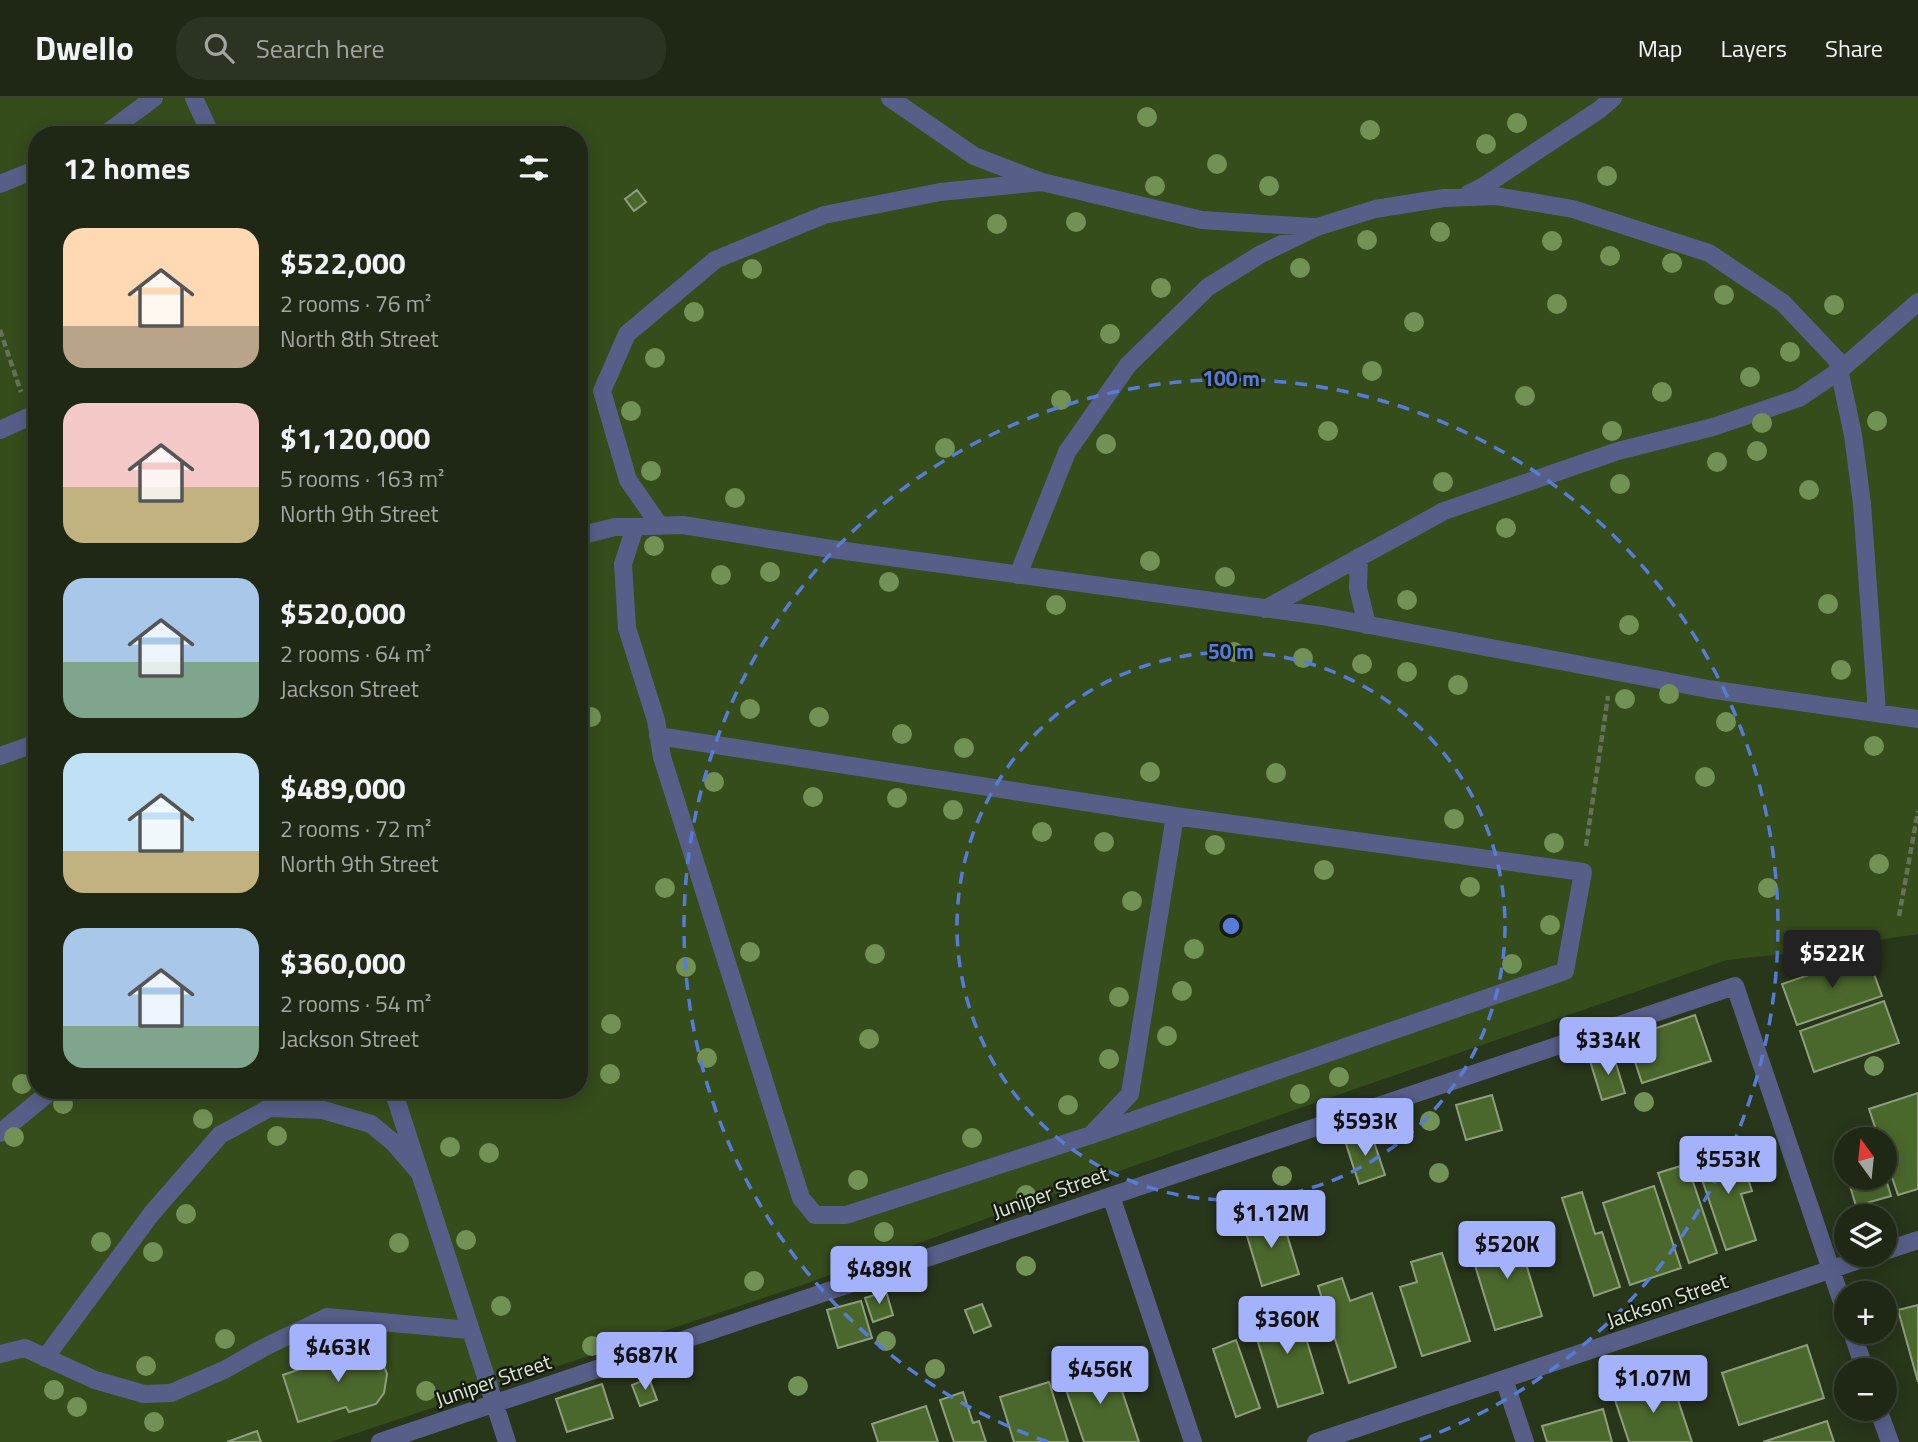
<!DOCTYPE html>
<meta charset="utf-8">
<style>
:root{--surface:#1e2814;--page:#2b3422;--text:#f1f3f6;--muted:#a1a6a0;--line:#3c4434;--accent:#a4b2fc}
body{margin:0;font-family:"Titillium Web",sans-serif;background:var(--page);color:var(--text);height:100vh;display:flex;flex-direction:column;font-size:26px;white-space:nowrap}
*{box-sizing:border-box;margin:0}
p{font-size:23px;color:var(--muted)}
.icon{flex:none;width:38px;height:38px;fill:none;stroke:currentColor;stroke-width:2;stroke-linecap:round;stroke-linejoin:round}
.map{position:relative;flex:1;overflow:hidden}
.side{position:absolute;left:28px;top:28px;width:560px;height:973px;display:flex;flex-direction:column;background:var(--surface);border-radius:28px;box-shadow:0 4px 18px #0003,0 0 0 2px var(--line)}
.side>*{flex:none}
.needle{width:46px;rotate:345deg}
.controls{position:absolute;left:1834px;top:1029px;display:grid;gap:14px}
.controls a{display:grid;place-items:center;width:63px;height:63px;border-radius:50%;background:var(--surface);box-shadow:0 4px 18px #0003,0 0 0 2px var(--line);font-size:35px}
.price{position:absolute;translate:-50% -60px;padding:0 16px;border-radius:7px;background:var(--accent);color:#111;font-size:23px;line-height:46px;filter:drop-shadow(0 2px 4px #0008)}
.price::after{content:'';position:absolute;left:50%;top:42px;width:21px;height:16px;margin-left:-10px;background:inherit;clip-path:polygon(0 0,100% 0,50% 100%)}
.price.on{background:#222;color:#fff}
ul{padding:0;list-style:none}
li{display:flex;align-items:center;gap:21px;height:175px;padding:0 35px}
li span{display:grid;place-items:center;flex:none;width:196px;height:140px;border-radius:21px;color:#555}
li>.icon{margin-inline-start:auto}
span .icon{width:84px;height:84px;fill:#fffc;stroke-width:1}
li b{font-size:30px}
h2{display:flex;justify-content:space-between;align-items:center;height:84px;padding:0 35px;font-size:30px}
header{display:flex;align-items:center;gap:42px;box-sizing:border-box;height:98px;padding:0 35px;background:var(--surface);border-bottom:2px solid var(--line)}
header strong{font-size:33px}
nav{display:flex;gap:38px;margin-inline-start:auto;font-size:24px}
.search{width:490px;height:63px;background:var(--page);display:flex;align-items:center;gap:18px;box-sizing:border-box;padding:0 24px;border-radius:28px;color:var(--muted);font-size:26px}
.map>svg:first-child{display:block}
</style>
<header>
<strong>Dwello</strong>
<div class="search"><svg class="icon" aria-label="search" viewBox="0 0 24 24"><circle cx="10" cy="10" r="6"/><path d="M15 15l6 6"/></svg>Search here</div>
<nav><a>Map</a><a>Layers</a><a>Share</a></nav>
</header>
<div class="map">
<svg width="1918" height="1344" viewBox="0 0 1918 1344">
<rect width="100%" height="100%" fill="#28361a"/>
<path fill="#354c1b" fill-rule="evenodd" d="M0 0H1918V836L1786 856 1727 862 1119 1073 805 1186 330 1344H0ZM37 37H579V992H37Z"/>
<path fill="#4b682c" stroke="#8e9e7e" stroke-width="2" d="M637 92 646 104 634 113 625 101Z
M1867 857 1882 898 1797 927 1782 886Z
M1884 903 1899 945 1814 974 1800 933Z
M1695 917 1711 963 1642 985 1627 940Z
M1613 956 1625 995 1602 1002 1590 963Z
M1918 995V1091L1898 1097 1885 1059V1041H1879L1869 1011Z
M1492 997 1502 1032 1466 1042 1456 1007Z
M1371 1035 1385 1077 1359 1086 1345 1043Z
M1738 1050 1752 1093 1741 1096 1756 1142 1726 1152 1696 1064Z
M1687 1066 1717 1155 1689 1165 1658 1075Z
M1885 1078 1891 1098 1856 1108 1850 1088Z
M1654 1088 1681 1170 1630 1187 1603 1105Z
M1582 1094 1595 1136 1602 1134 1620 1189 1594 1198 1562 1100Z
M1281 1117 1299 1176 1262 1188 1244 1128Z
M1515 1130 1542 1218 1495 1232 1473 1161 1489 1156 1484 1140Z
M1442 1155 1470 1243 1422 1258 1400 1189 1417 1184 1411 1164Z
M1342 1180 1350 1203 1372 1195 1396 1269 1349 1285 1318 1188Z
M886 1193 893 1217 873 1224 865 1200Z
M861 1203 872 1240 838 1250 827 1212Z
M1295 1205 1323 1295 1278 1309 1252 1225 1272 1219 1270 1213Z
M982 1206 991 1228 974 1235 965 1212Z
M1918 1207V1284L1898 1212Z
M1236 1242 1260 1310 1236 1319 1213 1251Z
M1807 1247 1824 1300 1739 1327 1722 1275Z
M367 1248 376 1253 381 1260 387 1276 384 1295 376 1306 349 1314 346 1309 298 1324 283 1277Z
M1112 1263 1139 1344H1084L1062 1280Z
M649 1280 657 1302 640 1308 632 1287Z
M1671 1281 1692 1344H1629L1614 1299Z
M1049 1284 1068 1344H1014L1000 1299Z
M602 1286 613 1320 567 1334 556 1301Z
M963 1294 973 1325 979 1323 986 1344H954L940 1302Z
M926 1308 938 1344H878L872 1326Z
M1603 1311 1612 1344H1547L1542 1328Z
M1827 1323 1834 1344H1763Z
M257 1333 261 1344H227Z"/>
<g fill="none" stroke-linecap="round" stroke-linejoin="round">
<path stroke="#657259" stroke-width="4.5" stroke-dasharray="7 3.5" stroke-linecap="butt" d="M0 232 21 294
M1586 748 1608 598
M1899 818 1918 713"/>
<path stroke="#575f89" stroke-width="18" d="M194 0 211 37
M890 0 974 58 1042 84 1202 122 1313 129
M104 37 154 0
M0 86 37 71
M1468 96 1484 88 1599 12 1613 0
M0 332 37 315
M660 428 628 382 602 293 627 236 715 162 824 117 940 94 1042 84
M635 429 623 466 627 530 656 622 662 659 801 1100 815 1117H846L1091 1037 1130 996 1175 718
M579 438 615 429 683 427 831 451 1322 518 1708 591 1918 621
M1359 459 1358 490 1367 527
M1018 477 1067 354 1128 267 1208 189 1261 156 1317 129 1375 111 1444 100 1496 98 1573 111 1709 155 1783 205 1837 262 1853 337 1862 406 1877 614
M1265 511 1444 413 1618 353 1713 329 1799 300 1839 273 1918 204
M658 638 1175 718 1583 774 1565 873 1091 1037
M0 658 37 645
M393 992 507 1344
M0 1035 52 992
M1111 1098 1193 1344
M1885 1153 1918 1142
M1852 1234 1865 1272
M0 1256 25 1250 95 1282 144 1296 171 1295 224 1272 263 1250 327 1219 469 1232
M45 1260 152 1115 220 1037 269 1010 323 1012 371 1026 394 1045 419 1074
M1504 1281 1525 1344
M1878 1311 1890 1344
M380 1344 1735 888 1846 1216
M1316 1344 1874 1157"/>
</g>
<g fill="#729154">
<circle cx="1147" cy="19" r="10"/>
<circle cx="1517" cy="25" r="10"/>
<circle cx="1370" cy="32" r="10"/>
<circle cx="1486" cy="46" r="10"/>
<circle cx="1217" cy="66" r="10"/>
<circle cx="1607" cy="78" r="10"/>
<circle cx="1155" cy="88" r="10"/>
<circle cx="1269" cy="88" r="10"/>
<circle cx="1076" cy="124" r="10"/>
<circle cx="997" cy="126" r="10"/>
<circle cx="1440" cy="134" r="10"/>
<circle cx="1367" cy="142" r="10"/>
<circle cx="1552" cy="143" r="10"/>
<circle cx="1610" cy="158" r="10"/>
<circle cx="1672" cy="165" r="10"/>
<circle cx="1300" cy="170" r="10"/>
<circle cx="752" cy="171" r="10"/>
<circle cx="1161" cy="190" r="10"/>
<circle cx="1724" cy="197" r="10"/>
<circle cx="1557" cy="206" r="10"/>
<circle cx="1834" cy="207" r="10"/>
<circle cx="694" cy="214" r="10"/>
<circle cx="1414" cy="224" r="10"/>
<circle cx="1110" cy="236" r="10"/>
<circle cx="1790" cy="254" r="10"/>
<circle cx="655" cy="260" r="10"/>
<circle cx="1372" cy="273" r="10"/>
<circle cx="1750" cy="279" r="10"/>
<circle cx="1662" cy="294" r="10"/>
<circle cx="1525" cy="298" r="10"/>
<circle cx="1061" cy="302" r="10"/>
<circle cx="631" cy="313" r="10"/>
<circle cx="1877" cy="323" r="10"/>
<circle cx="1762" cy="325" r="10"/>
<circle cx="1328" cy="333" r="10"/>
<circle cx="1612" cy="333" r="10"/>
<circle cx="1106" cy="346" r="10"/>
<circle cx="945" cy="350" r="10"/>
<circle cx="1757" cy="353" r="10"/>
<circle cx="1717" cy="364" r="10"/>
<circle cx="651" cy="373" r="10"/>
<circle cx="1443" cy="384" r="10"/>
<circle cx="1620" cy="386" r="10"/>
<circle cx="1809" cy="392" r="10"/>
<circle cx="735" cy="400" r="10"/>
<circle cx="1506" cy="430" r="10"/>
<circle cx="654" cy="448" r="10"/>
<circle cx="1150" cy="463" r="10"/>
<circle cx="770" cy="474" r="10"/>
<circle cx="721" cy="477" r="10"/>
<circle cx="1225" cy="479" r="10"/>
<circle cx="889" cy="484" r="10"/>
<circle cx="1407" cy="502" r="10"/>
<circle cx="1828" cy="506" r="10"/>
<circle cx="1056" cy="507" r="10"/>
<circle cx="1629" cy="527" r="10"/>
<circle cx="1234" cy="554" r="10"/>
<circle cx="1303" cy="560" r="10"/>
<circle cx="1362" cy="566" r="10"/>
<circle cx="1841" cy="572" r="10"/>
<circle cx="1407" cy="574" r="10"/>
<circle cx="1458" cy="587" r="10"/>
<circle cx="1669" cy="596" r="10"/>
<circle cx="1625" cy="601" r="10"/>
<circle cx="750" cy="611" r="10"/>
<circle cx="591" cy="619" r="10"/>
<circle cx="819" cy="619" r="10"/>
<circle cx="1726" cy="624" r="10"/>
<circle cx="902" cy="636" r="10"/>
<circle cx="1874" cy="648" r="10"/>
<circle cx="964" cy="650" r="10"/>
<circle cx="1150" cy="674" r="10"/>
<circle cx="1276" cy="675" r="10"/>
<circle cx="1705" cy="679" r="10"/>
<circle cx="714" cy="684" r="10"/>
<circle cx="813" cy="699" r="10"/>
<circle cx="897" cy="700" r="10"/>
<circle cx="953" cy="712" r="10"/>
<circle cx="1454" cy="721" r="10"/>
<circle cx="1042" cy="734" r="10"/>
<circle cx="1104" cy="744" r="10"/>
<circle cx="1554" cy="745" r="10"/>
<circle cx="1215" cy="747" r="10"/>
<circle cx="1879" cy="766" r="10"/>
<circle cx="1324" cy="772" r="10"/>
<circle cx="1470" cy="789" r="10"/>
<circle cx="665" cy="790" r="10"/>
<circle cx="1768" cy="790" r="10"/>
<circle cx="1132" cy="803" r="10"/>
<circle cx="1550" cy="827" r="10"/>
<circle cx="1194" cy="851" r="10"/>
<circle cx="750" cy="854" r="10"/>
<circle cx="875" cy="856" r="10"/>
<circle cx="1512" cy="866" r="10"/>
<circle cx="686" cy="869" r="10"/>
<circle cx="1182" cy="893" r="10"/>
<circle cx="1119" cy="899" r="10"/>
<circle cx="611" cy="926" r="10"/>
<circle cx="1167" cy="938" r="10"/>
<circle cx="869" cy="941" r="10"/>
<circle cx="707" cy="960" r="10"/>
<circle cx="1109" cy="961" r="10"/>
<circle cx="1874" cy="968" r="10"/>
<circle cx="610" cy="976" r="10"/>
<circle cx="1339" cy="979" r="10"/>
<circle cx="22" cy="986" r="10"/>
<circle cx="1300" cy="996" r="10"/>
<circle cx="1644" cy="1004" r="10"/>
<circle cx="63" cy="1006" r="10"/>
<circle cx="1068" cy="1007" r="10"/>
<circle cx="203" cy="1021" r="10"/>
<circle cx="1430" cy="1023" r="10"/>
<circle cx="277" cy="1038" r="10"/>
<circle cx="14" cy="1039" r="10"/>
<circle cx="972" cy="1040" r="10"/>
<circle cx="450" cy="1049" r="10"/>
<circle cx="489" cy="1055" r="10"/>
<circle cx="1439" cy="1075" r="10"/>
<circle cx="1282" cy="1078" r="10"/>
<circle cx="858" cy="1082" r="10"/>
<circle cx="1026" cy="1097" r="10"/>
<circle cx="186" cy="1116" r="10"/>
<circle cx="884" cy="1134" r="10"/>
<circle cx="466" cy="1142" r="10"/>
<circle cx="101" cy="1144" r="10"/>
<circle cx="399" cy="1145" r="10"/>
<circle cx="153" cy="1154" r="10"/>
<circle cx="1026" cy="1168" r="10"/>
<circle cx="754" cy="1183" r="10"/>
<circle cx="501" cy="1208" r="10"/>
<circle cx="338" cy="1237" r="10"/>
<circle cx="225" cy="1241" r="10"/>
<circle cx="886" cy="1243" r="10"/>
<circle cx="592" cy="1248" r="10"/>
<circle cx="146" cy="1268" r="10"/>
<circle cx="935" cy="1271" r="10"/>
<circle cx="798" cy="1288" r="10"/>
<circle cx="54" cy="1292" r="10"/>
<circle cx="426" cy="1293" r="10"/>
<circle cx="77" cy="1309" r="10"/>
<circle cx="154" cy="1324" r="10"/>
</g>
<g fill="none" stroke="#577cd7" stroke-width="3.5" stroke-dasharray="12 9">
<circle cx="1231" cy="828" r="274"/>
<path d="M1048 1344A547 547 0 1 1 1414 1344"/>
</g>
<g text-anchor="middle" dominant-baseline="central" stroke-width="5" stroke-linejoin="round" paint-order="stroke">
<g font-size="21" fill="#dde6d5" stroke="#151b0f">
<text transform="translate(1050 1094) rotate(-19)">Juniper Street</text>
<text transform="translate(1667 1202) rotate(-19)">Jackson Street</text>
<text transform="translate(493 1282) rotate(-19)">Juniper Street</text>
</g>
</g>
<circle cx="1231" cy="828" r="10" fill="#577cd7" stroke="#151b0f" stroke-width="3.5"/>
<g font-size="21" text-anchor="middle" font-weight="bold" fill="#577cd7" stroke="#151b0f" stroke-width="5" stroke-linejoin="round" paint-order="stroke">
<text x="1231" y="288">100 m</text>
<text x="1231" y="561">50 m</text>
</g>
</svg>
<div class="controls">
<a><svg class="needle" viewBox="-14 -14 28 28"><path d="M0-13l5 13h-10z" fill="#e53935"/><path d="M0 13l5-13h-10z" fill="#a1a6a0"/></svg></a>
<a><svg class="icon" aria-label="layers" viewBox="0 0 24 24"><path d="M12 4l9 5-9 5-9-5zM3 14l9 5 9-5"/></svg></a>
<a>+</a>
<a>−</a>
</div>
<b class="price on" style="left:1832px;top:892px">$522K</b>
<b class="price" style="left:1608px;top:979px">$334K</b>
<b class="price" style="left:1365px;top:1060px">$593K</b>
<b class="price" style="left:1728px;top:1098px">$553K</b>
<b class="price" style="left:1271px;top:1152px">$1.12M</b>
<b class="price" style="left:1507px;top:1183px">$520K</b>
<b class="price" style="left:879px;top:1208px">$489K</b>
<b class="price" style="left:1287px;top:1258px">$360K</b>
<b class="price" style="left:338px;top:1286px">$463K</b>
<b class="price" style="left:645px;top:1294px">$687K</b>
<b class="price" style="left:1100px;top:1308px">$456K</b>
<b class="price" style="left:1653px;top:1317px">$1.07M</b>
<section class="side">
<h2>12 homes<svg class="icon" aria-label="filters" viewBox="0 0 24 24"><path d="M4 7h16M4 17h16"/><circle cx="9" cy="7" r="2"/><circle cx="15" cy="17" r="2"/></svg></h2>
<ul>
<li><span style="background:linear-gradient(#ffd9b3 70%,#b9a48a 0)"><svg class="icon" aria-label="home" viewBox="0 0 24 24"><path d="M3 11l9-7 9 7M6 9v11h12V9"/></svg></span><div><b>$522,000</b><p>2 rooms · 76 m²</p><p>North 8th Street</p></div></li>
<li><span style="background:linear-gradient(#f6c9c9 60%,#c2b280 0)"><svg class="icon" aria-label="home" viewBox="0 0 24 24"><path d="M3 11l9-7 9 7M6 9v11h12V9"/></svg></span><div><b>$1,120,000</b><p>5 rooms · 163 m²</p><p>North 9th Street</p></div></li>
<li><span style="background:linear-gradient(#a9c7e8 60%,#7fa58c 0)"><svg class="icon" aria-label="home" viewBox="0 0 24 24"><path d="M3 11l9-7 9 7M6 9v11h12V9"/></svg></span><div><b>$520,000</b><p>2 rooms · 64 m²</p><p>Jackson Street</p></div></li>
<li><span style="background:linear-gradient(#bfe0f5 70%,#c2b280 0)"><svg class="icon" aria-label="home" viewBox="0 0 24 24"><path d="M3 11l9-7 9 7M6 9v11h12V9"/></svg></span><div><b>$489,000</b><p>2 rooms · 72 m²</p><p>North 9th Street</p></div></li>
<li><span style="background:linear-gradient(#a9c7e8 70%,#7fa58c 0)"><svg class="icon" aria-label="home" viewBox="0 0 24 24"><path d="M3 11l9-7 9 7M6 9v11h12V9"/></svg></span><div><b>$360,000</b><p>2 rooms · 54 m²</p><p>Jackson Street</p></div></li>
</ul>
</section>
</div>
